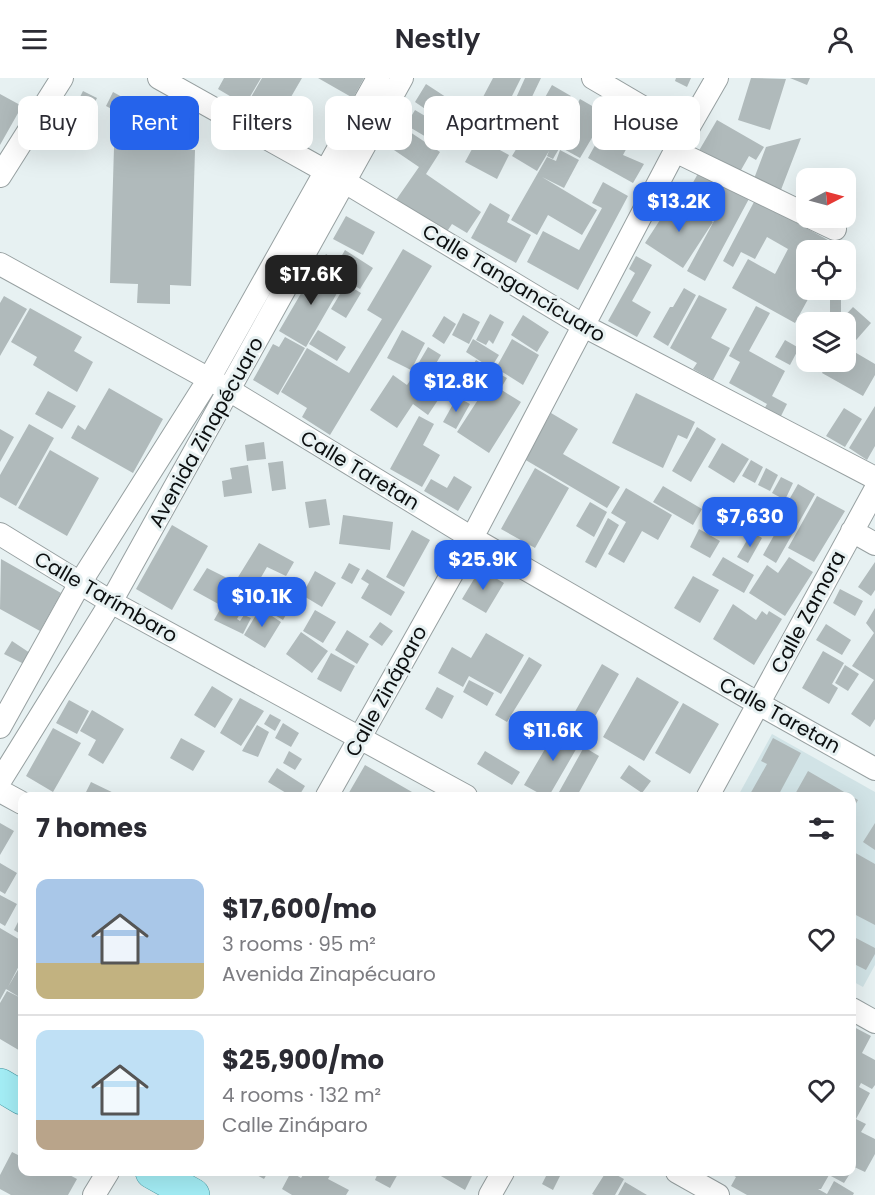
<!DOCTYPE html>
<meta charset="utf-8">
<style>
:root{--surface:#fff;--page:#f7f7f7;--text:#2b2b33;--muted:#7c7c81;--line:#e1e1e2;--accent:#2563eb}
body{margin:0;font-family:Poppins,sans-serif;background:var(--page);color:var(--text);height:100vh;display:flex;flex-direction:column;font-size:22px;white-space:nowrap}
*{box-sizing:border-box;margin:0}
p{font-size:20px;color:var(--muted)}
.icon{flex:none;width:33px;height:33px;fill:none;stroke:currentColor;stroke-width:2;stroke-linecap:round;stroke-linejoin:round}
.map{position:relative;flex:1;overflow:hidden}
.drawer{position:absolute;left:18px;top:714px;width:838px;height:384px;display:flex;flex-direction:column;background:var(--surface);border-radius:12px;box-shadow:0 6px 24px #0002}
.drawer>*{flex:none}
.hud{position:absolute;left:18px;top:18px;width:840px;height:54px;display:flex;gap:12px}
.needle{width:39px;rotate:84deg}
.tools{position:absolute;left:796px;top:90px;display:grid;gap:12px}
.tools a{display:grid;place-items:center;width:60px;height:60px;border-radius:12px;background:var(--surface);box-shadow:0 6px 24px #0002;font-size:30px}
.price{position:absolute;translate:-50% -51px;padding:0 14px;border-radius:12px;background:var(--accent);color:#fff;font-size:20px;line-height:39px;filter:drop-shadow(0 2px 3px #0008)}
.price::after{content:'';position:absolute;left:50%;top:36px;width:18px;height:14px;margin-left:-9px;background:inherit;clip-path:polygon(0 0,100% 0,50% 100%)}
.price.active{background:#222;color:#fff}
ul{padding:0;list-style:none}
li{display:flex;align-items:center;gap:18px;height:150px;padding:0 18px}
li+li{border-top:2px solid var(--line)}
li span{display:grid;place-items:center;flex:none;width:168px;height:120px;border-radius:12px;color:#555}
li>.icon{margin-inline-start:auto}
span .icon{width:72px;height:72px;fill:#fffc;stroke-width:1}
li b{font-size:26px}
h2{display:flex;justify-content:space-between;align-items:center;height:72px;padding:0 18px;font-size:26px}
.tag{padding:0 21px;border-radius:12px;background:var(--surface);box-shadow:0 6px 24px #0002;font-size:21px;line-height:54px}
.tag.active{background:var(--accent);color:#fff}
header{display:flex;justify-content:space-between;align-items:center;height:78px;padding:0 18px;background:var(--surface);font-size:27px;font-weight:600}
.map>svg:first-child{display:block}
</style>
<header><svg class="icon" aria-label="menu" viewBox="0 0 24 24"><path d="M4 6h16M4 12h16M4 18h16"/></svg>Nestly<svg class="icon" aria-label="person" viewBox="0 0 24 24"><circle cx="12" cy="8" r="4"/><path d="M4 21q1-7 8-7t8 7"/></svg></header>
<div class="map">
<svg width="875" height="1117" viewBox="0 0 875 1117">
<rect width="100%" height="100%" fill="#e7f1f2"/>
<path fill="#d1e3e6" d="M772 656 875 714V887L863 909 852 903V718H738Z"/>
<path fill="#b0babb" d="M224 0H261L245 27 218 11Z
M262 0H302L273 50 243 33Z
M318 0H364L353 20Z
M493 0H521L496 50 473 38Z
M525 0H541L519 46 507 40Z
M676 0H691L687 9 675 3Z
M751 0 786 1 770 52 738 42Z
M790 0H810L807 7Z
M426 6 458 27 446 45 415 24Z
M552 7 571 18 558 41 539 30Z
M83 13 97 20 74 66 60 59Z
M113 14 188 55 181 68 106 28Z
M0 16 22 28 0 67Z
M580 21 606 36 580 80 560 69 553 81 547 78 549 73 537 93 512 78 529 50 555 66Z
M415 32 447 51 438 66 406 47Z
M610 40 636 53 623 77 644 86 633 105 588 80Z
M717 42 764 69 756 82 749 78 737 99 697 76Z
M404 50 440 74 426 96 481 134 467 155 452 146 446 155 396 122 419 89 391 70Z
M478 60 509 77 497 101 465 84Z
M801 60 779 117 752 106 766 69Z
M114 69 195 72 191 208 170 207V226L137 225 138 206 110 205Z
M560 72 579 82 564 110 542 99 597 132 582 157 548 137 537 157 511 142 547 79 556 83Z
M701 90 751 117 705 203 687 193 715 141 704 135 711 122 690 110Z
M603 104 628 118 578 212 527 184 543 153 579 172 602 130 592 125Z
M673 122 682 128 684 125 713 144 683 190 645 165Z
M755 122 837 167 834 172H807V212H813L795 245 732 210 748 181 775 196 788 171 767 159 755 181 741 174 733 189 723 183Z
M490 125 510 137 507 144 531 157 516 185 471 160Z
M346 138 375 154 363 177 333 161Z
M403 171 432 188 330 357 302 339 307 330 281 314 307 270 349 295 382 241 367 232Z
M345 172 373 190 360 211 320 186 326 176 338 184Z
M636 178 652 187 632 223 651 234 637 259 608 243 635 195 629 191Z
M317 188 344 203 306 269 279 253Z
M346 206 361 215 346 240 331 231Z
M684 210 696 217 668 268 653 259 670 229H673Z
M830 212H841V234H830Z
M699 217 727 231 711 260 730 270 713 302 693 291 697 285 670 270Z
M4 218 27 231 0 278V225Z
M756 228 770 235 749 273 785 293 772 318 787 326 779 342 763 333 767 326 729 305 740 284 729 278Z
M853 229 871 245 850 269 846 265V244H839Z
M30 230 82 259 74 273 93 284 77 314 33 287 37 279 11 264Z
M463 235 480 244 469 266 452 257Z
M490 236 504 244 493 266 489 262 486 267 476 262Z
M523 237 549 254 537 274 511 257Z
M444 238 456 246 444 266 432 258Z
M318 252 346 269 337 283 309 266Z
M402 252 425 265 411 292 387 280Z
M285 259 305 270 278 317 253 302 273 266 279 269Z
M473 261 499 277 491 290 466 274Z
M512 261 539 277 523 307 496 290Z
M785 262 799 270 790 287 775 279Z
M428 269 441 277 428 299 415 291Z
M846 269 875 286V297L863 318 822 295 828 284H846Z
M476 282 490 291 471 323 446 308 459 287 469 293Z
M494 293 507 300 501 310 489 302Z
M416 294 444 313 428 337 413 326 397 350 370 332 393 297 407 307Z
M109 310 163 341 133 395 71 360 78 347 85 352Z
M500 311 521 324 489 375 457 354 483 314 494 321Z
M48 313 76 328 62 351 35 336Z
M636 315 695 344 687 361 678 357 663 390 612 365Z
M457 319 470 326 456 351 443 344Z
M875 328V368L867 382 849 370Z
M844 330 862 341 845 369 826 358Z
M551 335 578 351 563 376 620 409 607 430 524 381Z
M419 338 434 346 423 367 440 377 422 409 390 391Z
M29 346 54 360 16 428 0 419V397Z
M697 349 716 361 691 404 672 393Z
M0 351 14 359 0 384Z
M264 364 266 381 247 383 245 367Z
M722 365 749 381 734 405 708 389Z
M50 372 99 400 67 458 18 430Z
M751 382 763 389 755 405 742 398Z
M283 383 286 411 272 413 268 385Z
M248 387 252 415 224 419 222 403 232 401 230 390Z
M535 390 569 410 535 470 501 451Z
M766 390 778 397 770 413 758 407Z
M454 398 472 409 458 433 424 413 431 401 447 410Z
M781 399 793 405 785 422 772 415Z
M798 406 815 416 776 485 763 477 782 443 787 445 795 431 786 427Z
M663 408 702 431 693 447 653 424Z
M626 410 672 437 658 462 642 453 624 485 608 476 626 444 611 435Z
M817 418 845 433 814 484 788 470Z
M326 421 330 447 309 450 305 424Z
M590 424 607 434 594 459 576 448Z
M343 437 393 444 390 472 339 466Z
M608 440 619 447 596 490 585 484Z
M172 447 208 468 172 532 136 511Z
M699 451 720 463 710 480 690 469Z
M412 452 430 462 404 509 386 499Z
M752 454 762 460 748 485 737 479Z
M259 465 294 484 286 498 267 489 237 541 240 543 244 537 251 540 243 556 214 542 222 528 193 512 207 490 235 504Z
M723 479 754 497 744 515 712 497Z
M789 479 813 494 785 538 749 515 767 487 778 495Z
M1 481 61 515 40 553 0 531Z
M875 484V512L871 518 858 509Z
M349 485 360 491 352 506 341 500Z
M367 491 405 514 391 538 361 520 369 506 361 501Z
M480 491 504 505 486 535 462 521Z
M315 493 336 505 322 529 302 517Z
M693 498 719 512 700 545 674 530Z
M283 505 299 514 283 542 268 533Z
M840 511 863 523 855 538 833 525Z
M733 526 756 542 762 533 767 537 769 533 782 541 754 587 713 561Z
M260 530 281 544 265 570 244 557Z
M875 530V641L870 649 851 636 874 602 852 588 874 555 866 545Z
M315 532 336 544 323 565 303 553Z
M380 544 393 553 382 568 369 559Z
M826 546 851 562 842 577 816 562Z
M347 552 369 566 357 586 335 572Z
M301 554 328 573 312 595 286 576Z
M486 555 524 577 501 616 469 598 463 609 438 595 452 569 471 580Z
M12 563 30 575 24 586 4 576Z
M823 573 844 585 832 606 838 610 829 626 802 610Z
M331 575 355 588 341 614 317 601Z
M529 579 542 587 507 644 495 637Z
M602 586 619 596 585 656 568 646Z
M845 587 859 596 848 613 835 605Z
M637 599 679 624 644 683 603 659Z
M469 602 494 615 487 628 463 614Z
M212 608 233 621 215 650 194 637Z
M437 609 454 618 442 641 425 631Z
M240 620 264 633 241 668 220 655Z
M69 622 89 633 77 656 56 645Z
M683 625 719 646 690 696 655 675Z
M92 632 124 651 103 686 88 677 96 662 80 653Z
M270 636 281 642 275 653 264 646Z
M283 645 299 655 291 669 275 660Z
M257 647 269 654 258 679 242 673Z
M559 647 582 661 549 718H544L524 707Z
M53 650 81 665 53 714 26 698Z
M181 660 205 673 193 693 170 680Z
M773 660 801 675 778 718H749L767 686 761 683Z
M584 669 599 678 577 718H568L559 714Z
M289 673 302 681 295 692 283 685Z
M485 673 520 694 512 707 477 686Z
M365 687 419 718H347Z
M629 687 651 703 642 715 620 700Z
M277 690 305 708 299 718H291L268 704Z
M808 693 858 722 852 733V718H794Z
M91 704 120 718H84Z
M0 745 14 753 0 777Z
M875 745V772L863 764Z
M852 773 875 786V847L852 835Z
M0 785 17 795 5 816 0 813Z
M0 817 17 826 5 848 0 845Z
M22 836V857L14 852Z
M0 850 22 863V882L8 909 22 885V974L0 961V925L7 913 21 920 6 911 0 922Z
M854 859 875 870V876L866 892 852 885V864Z
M852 948 871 958 862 975 875 982V1007L872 1011 861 1005 859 1009 870 1015 856 1041 866 1046 861 1054 875 1061V1076L865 1094 852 1088Z
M12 1074 22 1079V1094H64L77 1101 68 1117H11L0 1111V1097Z
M251 1094H268L264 1101Z
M291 1094 301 1100 305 1094H332L328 1101 349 1112 346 1117H292L282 1111Z
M375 1094H399L390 1110 375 1102 378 1095Z
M434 1094H474L465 1112Z
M548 1094H562L553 1112 542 1106Z
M606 1094H611L624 1101 615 1117H594L592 1116Z
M732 1094H851L844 1105 829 1097 821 1111H818L827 1116 834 1103 854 1115 853 1117H747L731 1108 736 1099 731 1096Z
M625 1104 647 1117H618Z"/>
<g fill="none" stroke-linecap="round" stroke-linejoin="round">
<g stroke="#97a0a1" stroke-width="24">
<path id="street" d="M159 0 345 104 584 248 875 400
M593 0 685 54
M675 73 807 137
M0 98 62 0
M812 140 835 151
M0 186 229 312 472 460 759 626 875 691
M852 453 875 466
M0 456 111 524 466 718
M0 649 80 505 209 301 378 0
M0 703 111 524 402 0
M0 713 22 725
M327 718 472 460 675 73 717 0
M708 718 875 412
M852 931 875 944
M677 1094 718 1117
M94 1117 108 1094
M490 1117 503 1094"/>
</g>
<g stroke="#4798a2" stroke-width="34">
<path id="primary" d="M0 1007 22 1020
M152 1094 193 1117"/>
</g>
<use href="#street" stroke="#fff" stroke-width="22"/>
<use href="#primary" stroke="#a4eef6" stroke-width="33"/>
</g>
<g text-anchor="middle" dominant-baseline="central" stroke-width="6" stroke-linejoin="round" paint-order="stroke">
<g font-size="20" fill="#0c0f10" stroke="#e7f1f2">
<text transform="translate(514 205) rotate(31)">Calle Tangancícuaro</text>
<text transform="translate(206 354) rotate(-61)">Avenida Zinapécuaro</text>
<text transform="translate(360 392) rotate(31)">Calle Taretan</text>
<text transform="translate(106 519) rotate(30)">Calle Tarímbaro</text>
<text transform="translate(808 534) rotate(-62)">Calle Zamora</text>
<text transform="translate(386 613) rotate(-61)">Calle Zináparo</text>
<text transform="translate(780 637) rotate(29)">Calle Taretan</text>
</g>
</g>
</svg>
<div class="tools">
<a><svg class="needle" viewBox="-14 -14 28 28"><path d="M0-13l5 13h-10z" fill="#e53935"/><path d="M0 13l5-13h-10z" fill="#7c7c81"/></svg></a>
<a><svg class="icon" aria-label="locate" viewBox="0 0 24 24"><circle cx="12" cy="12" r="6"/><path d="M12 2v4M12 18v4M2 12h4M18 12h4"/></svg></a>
<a><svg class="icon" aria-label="layers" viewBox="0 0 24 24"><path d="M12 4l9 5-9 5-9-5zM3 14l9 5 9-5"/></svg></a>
</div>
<b class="price" style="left:679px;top:155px">$13.2K</b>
<b class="price active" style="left:311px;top:228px">$17.6K</b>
<b class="price" style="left:456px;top:335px">$12.8K</b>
<b class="price" style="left:750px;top:470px">$7,630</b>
<b class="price" style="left:483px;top:513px">$25.9K</b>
<b class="price" style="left:262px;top:550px">$10.1K</b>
<b class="price" style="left:553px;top:684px">$11.6K</b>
<div class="hud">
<a class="tag">Buy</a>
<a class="tag active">Rent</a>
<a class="tag">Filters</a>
<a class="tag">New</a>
<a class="tag">Apartment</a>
<a class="tag">House</a>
</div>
<section class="drawer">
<h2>7 homes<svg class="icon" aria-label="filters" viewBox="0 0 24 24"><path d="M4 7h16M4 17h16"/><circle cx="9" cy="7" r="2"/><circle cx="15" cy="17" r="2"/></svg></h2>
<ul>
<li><span style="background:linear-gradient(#a9c7e8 70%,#c2b280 0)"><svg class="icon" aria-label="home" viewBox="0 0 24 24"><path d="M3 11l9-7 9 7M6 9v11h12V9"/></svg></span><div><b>$17,600/mo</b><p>3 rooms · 95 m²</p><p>Avenida Zinapécuaro</p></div><svg class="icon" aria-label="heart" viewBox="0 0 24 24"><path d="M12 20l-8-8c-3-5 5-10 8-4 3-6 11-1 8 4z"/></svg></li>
<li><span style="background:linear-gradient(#bfe0f5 75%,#b9a48a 0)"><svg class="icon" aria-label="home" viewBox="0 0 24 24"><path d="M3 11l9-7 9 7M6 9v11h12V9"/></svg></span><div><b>$25,900/mo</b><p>4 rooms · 132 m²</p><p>Calle Zináparo</p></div><svg class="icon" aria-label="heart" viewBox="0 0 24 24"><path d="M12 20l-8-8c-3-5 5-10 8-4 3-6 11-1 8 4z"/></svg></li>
</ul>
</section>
</div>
